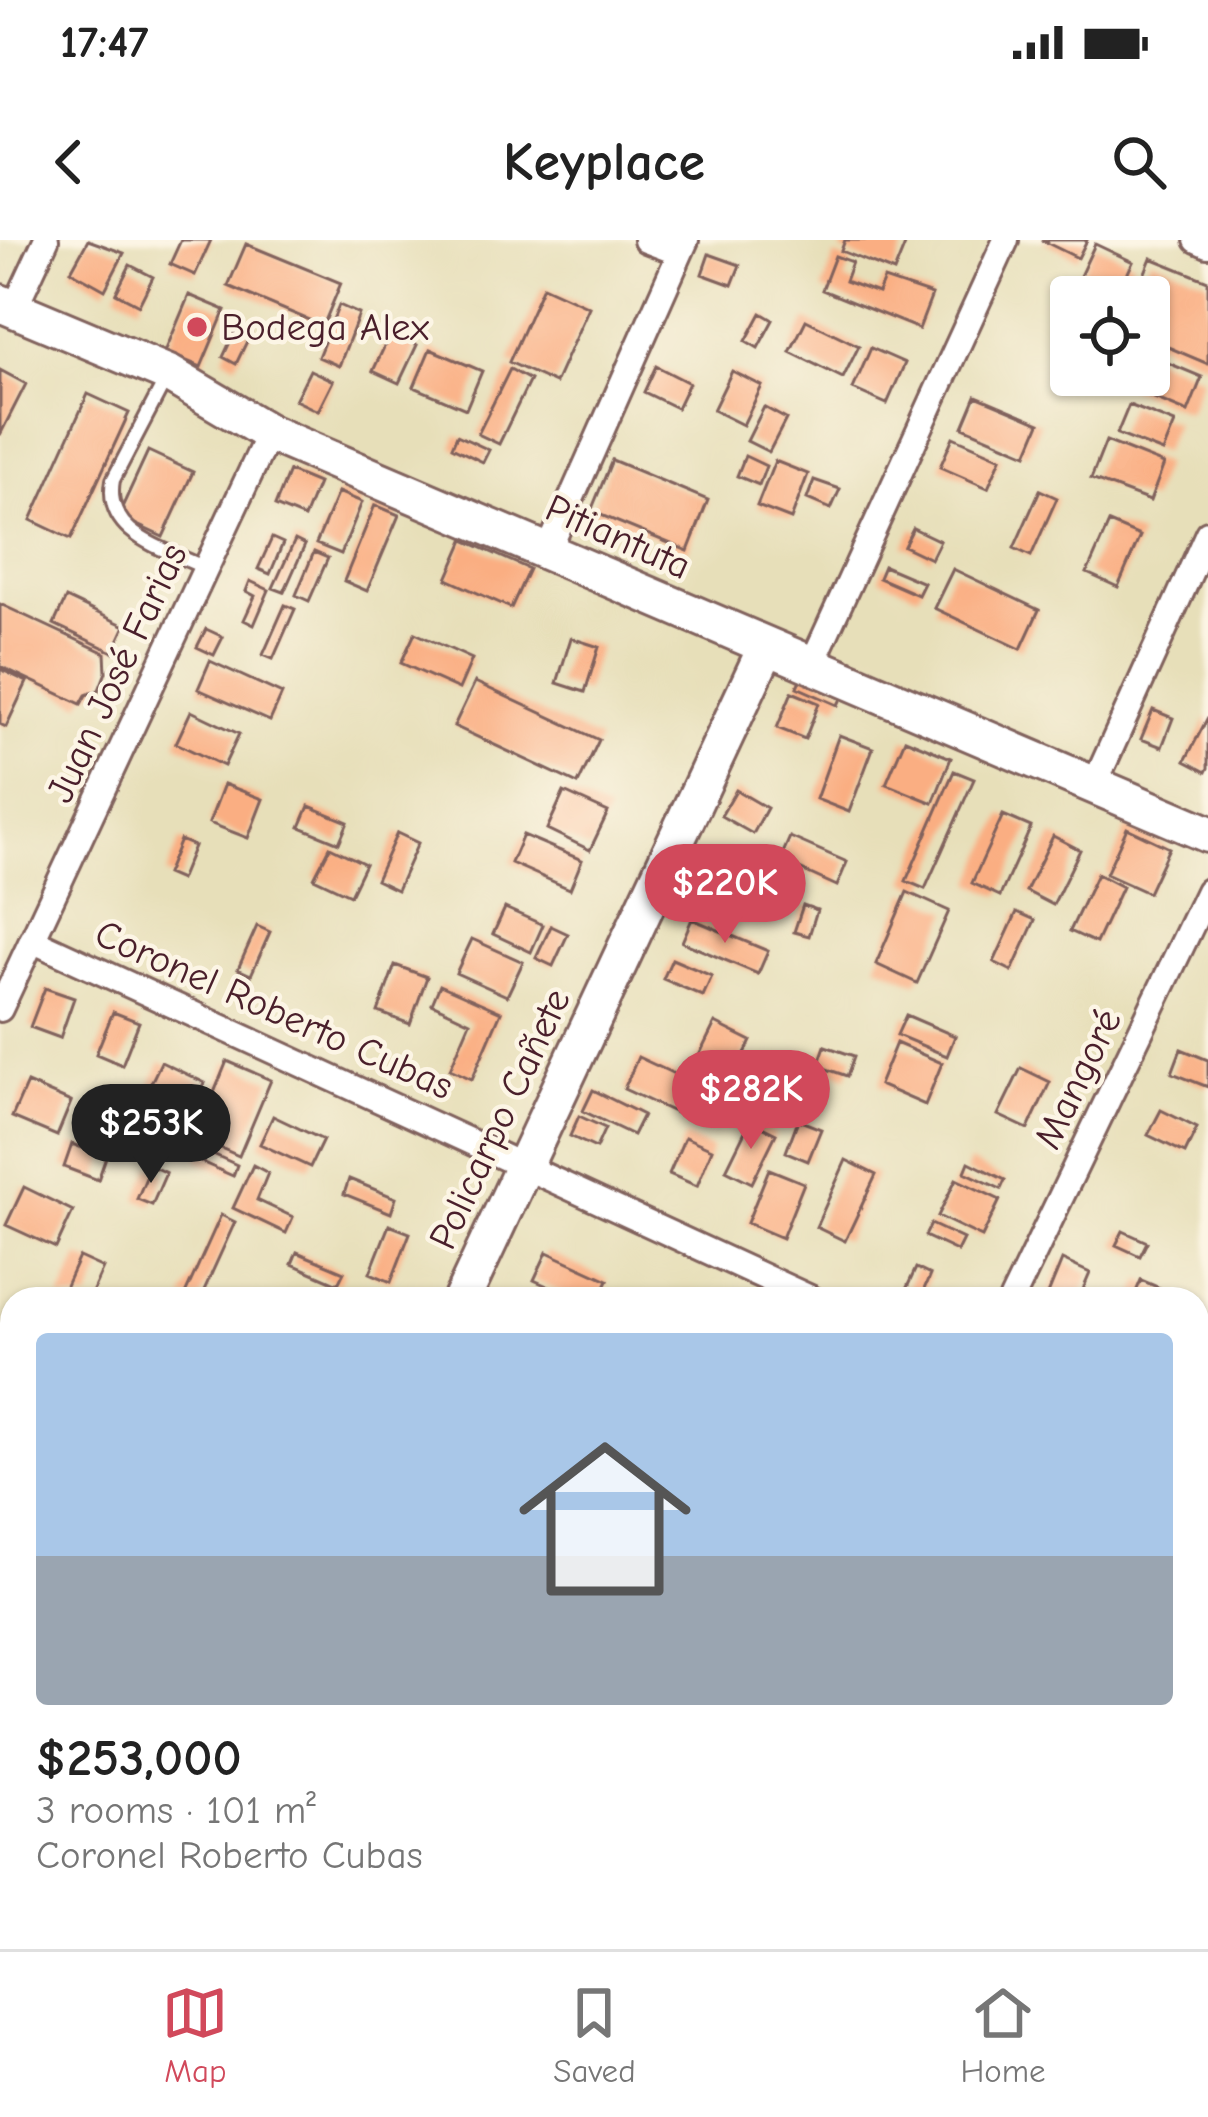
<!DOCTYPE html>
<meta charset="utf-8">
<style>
:root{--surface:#fff;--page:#f2f2f2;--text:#222;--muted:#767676;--line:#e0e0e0;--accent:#d1495b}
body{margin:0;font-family:"Comic Neue",sans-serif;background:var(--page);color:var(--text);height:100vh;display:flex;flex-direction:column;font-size:45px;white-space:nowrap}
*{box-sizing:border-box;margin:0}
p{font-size:39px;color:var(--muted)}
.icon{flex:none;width:66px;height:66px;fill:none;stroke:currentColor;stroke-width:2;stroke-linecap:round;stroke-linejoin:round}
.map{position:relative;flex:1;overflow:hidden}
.side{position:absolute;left:0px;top:1047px;width:1209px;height:663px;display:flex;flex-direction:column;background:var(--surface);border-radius:36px 36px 0 0;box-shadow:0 3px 9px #0004}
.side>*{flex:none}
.controls{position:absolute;left:1050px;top:36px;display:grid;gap:24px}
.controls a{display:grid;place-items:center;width:120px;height:120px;border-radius:12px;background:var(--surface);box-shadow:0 3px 9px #0004;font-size:60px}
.price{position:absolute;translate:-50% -102px;padding:0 27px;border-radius:42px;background:var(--accent);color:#fff;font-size:39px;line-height:78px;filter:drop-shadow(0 3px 6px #0008)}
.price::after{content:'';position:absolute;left:50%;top:72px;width:36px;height:27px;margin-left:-18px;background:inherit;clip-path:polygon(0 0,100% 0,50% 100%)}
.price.on{background:#222;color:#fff}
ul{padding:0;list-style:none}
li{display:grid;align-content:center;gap:24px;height:636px;padding:0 36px}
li+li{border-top:3px solid var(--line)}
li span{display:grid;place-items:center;height:372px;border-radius:12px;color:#555}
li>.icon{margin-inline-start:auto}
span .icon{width:216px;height:216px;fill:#fffc;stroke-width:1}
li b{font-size:51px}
.status{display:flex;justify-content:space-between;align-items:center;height:84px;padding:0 60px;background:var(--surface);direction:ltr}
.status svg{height:33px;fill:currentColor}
header{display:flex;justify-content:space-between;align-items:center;height:156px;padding:0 36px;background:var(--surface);font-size:54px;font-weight:700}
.tab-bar{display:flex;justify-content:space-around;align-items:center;height:168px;border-top:3px solid var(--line);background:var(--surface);font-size:33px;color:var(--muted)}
.tab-bar a{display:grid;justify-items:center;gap:6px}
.tab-bar .on{color:var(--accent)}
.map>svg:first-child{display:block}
</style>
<div class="status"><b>17:47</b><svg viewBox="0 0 49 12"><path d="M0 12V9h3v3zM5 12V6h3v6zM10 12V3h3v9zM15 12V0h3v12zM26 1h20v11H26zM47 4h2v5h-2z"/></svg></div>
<header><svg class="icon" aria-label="back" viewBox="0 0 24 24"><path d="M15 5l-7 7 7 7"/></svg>Keyplace<svg class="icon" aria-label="search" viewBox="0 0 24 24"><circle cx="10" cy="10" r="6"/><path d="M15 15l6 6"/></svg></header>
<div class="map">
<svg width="1208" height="1709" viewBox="0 0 1208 1709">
<rect width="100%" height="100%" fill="#fcf5e5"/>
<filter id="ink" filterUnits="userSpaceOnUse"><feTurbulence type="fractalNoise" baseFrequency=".00833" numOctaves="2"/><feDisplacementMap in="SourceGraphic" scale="24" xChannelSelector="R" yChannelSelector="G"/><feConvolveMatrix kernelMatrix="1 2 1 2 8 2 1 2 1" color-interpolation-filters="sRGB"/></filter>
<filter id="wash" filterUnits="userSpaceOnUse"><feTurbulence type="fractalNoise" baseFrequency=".004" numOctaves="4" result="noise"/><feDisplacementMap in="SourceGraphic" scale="48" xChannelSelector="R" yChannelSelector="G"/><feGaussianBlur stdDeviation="2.7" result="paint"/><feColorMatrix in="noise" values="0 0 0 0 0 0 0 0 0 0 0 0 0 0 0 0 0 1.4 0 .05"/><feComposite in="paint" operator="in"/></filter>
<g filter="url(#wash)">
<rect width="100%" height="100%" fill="#e7dfb9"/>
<g id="blocks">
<path fill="#faae82" d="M88 0 124 13 105 50 71 31Z
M181 0H211L195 35 170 24Z
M845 0H907L894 32 841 11Z
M1041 0H1087L1078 18Z
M246 4 341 43 323 86 228 46Z
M1095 4 1133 22 1118 54 1080 36Z
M709 14 740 25 732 45 702 34Z
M835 16 852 22 845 41 878 53 884 39 932 55 919 89 822 50Z
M1151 18 1208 41V124L1149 99V57H1135Z
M130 25 153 37 139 65 116 53Z
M543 46 589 67 555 143 509 122Z
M189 55 225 70 201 127 165 112Z
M339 65 359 74 339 126 318 117Z
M761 73 773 80 758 108 746 101Z
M806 80 859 106 843 138 790 112Z
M237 87 251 93 236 124 223 117Z
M391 92 417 105 399 143 373 131Z
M871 108 905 123 887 164 853 149Z
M430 109 482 131 466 169 414 147Z
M1149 115 1202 137 1188 172 1099 135H1149Z
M656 126 689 143 677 168 644 152Z
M510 129 530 140 499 204 478 194Z
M0 130 26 144 0 195Z
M310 130 333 141 318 171 295 160Z
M732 131 762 146 743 185 713 170Z
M88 154 129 173 71 299 31 280Z
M976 156 1040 183 1027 214 963 187Z
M1129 165 1175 183 1163 212 1117 194Z
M764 167 786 179 769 212 747 201Z
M457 195 489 210 483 222 452 207Z
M953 197 1001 218 988 248 940 227Z
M1106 201 1164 224 1150 261 1091 239Z
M148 211 193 232 163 297 118 276Z
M745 216 766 226 759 245 737 236Z
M612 220 708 260 688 311 591 271Z
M775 221 808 234 791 279 757 266Z
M289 231 318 243 304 278 275 266Z
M814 240 840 249 831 269 807 259Z
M1040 250 1057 258 1031 316 1014 308Z
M338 252 362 262 341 314 316 304Z
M375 265 399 275 367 351 344 341Z
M1109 283 1140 296 1118 347 1087 333Z
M913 288 940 301 931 319 904 306Z
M272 298 283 303 270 334 258 329Z
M295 300 305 305 284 352 273 348Z
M464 300 529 329 511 368 447 339Z
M314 312 328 318 309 361 296 355Z
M884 326 924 343 918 355 879 338Z
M953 329 1039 370 1021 409 934 368Z
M250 341 269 350 254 385 244 380 255 356 246 351Z
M66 358 125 386 113 412 54 384Z
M0 364 105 413 106 432 99 450 86 455 81 464 0 426Z
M285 365 295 369 273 419 263 415Z
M206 389 223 397 214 415 197 407Z
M415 393 472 419 459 449 401 423Z
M571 398 599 407 585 452 557 443Z
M210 421 282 454 270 481 198 449Z
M0 429 27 442 6 487 0 484Z
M803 432 845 450 838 465 797 447Z
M475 442 599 500 578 544 454 486Z
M792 452 819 463 805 499 777 488Z
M1153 470 1173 478 1162 507 1141 499Z
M191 471 239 494 224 526 176 503Z
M1208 477V528L1206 532 1185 521Z
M839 495 873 508 849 572 816 559Z
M905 499 951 518 933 563 886 544Z
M954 531 974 539 925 649 906 641Z
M224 544 263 559 248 598 209 583Z
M736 550 767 568 753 594 721 576Z
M564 552 608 572 590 610 547 589Z
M309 566 348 582 339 603 300 587Z
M1003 575 1031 587 1000 656 972 643Z
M1127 588 1169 608 1148 653 1106 634Z
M397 593 418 603 397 650 376 640Z
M523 595 582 620 570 649 511 623Z
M1053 596 1080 610 1053 665 1026 651Z
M790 597 847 622 837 646 780 620Z
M180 600 194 606 180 640 166 634Z
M330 607 365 624 350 655 314 638Z
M715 628 771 652 763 671 707 647Z
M1097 634 1122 647 1096 703 1070 691Z
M907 652 949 671 917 743 876 724Z
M803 665 817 670 809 696 794 692Z
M505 668 543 685 531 712 493 694Z
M1017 672 1035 680 1012 731 994 722Z
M692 679 768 711 758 734 682 702Z
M257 686 270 692 251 735 238 729Z
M551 686 568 694 553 726 536 718Z
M472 699 523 722 507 756 456 733Z
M672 719 712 736 703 756 663 739Z
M395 725 427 737 410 784 378 772Z
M440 745 501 772 472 839 450 829 470 782 432 764Z
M45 748 74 758 60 798 30 787Z
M113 772 139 782 122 825 96 814Z
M906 775 955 796 947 816 897 795Z
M715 783 751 801 728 849 691 832Z
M896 803 942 823 925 865 879 845Z
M825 806 854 816 847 836 818 826Z
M1181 809 1208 820V847L1172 833Z
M638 817 704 848 689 879 624 849Z
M227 821 271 840 239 916 196 897Z
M161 822 205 843 191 873 147 851Z
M1021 828 1050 842 1028 889 998 875Z
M27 843 71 862 57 896 12 877Z
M593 850 643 875 633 895 583 871Z
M1161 870 1197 888 1185 913 1148 895Z
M273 876 323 900 310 927 260 904Z
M579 876 605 888 596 908 570 896Z
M798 880 821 889 808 921 786 912Z
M750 881 776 894 752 943 726 930Z
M685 897 712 909 697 946 669 934Z
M72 904 106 917 98 940 64 927Z
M202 909 237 925 233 936 197 920Z
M846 920 876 935 845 1001 816 987Z
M969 922 1005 940 1001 949 965 932Z
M253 925 268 933 257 960 293 977 286 993 233 968Z
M151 926 166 933 152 965 137 959Z
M769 929 804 943 782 998 747 983Z
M349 939 396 958 391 973 344 954Z
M956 939 1000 960 982 997 938 976Z
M24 947 73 971 56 1008 6 985Z
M221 975 235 982 200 1059H183Z
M931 984 963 999 957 1011 925 996Z
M389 985 410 993 391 1042 370 1033Z
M1123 991 1147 1002 1140 1016 1116 1005Z
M297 1012 344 1032 338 1044 292 1024Z
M547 1012 608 1040 599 1059H576L534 1040Z
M79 1017 103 1028 89 1059H60Z
M1062 1020 1090 1033 1079 1059H1046Z
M916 1028 930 1035 920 1059H911L903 1056Z
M1141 1040 1169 1052 1166 1059H1133Z
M1197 1290 1208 1294V1326L1197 1350Z
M1197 1571 1208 1575 1202 1614 1197 1612Z"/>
</g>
</g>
<g filter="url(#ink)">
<use href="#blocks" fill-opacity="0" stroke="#81625d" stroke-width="3"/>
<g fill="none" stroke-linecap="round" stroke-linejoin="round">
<g stroke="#81625d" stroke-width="18">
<path id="lane" d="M168 135 113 240C103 295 164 308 205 328"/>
</g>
<g stroke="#81625d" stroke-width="30">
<path id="street" d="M646 0 680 13
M1197 0 1208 5
M14 69 46 0
M548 311 686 0
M812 424 1006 0
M1095 543 1208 293
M32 700 812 1059
M0 769 269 193
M1012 1059 1208 651
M0 1197 12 1203
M1197 1232 1208 1237
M706 1709 711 1698"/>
</g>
<g stroke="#81625d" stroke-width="42">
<path id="secondary" d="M0 63 169 134 269 193 1208 594
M462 1059 766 408
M1088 1698 1111 1709
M152 1709 157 1698"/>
</g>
<use href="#lane" stroke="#fff" stroke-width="12"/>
<use href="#street" stroke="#fff" stroke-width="24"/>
<use href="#secondary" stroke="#fff" stroke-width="36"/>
</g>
</g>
<circle fill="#d1495b" stroke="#fcf5e5" stroke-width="4.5" cx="197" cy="87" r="12"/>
<g text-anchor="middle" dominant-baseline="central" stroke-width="9" stroke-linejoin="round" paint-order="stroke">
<g font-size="39" fill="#4a1f2b" stroke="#fcf5e5" text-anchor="start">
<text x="221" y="87">Bodega Alex</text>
</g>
<g font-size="39" fill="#4a1f2b" stroke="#fcf5e5">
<text transform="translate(618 297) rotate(24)">Pitiantuta</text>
<text transform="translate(117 433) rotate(-65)">Juan José Farias</text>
<text transform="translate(274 770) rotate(24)">Coronel Roberto Cubas</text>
<text transform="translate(1078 839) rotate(-64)">Mangoré</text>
<text transform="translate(500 879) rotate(-65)">Policarpo Cañete</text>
</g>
</g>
</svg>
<div class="controls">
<a><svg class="icon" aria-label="locate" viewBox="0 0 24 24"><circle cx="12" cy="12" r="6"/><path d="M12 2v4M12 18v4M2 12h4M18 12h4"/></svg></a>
</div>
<b class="price" style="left:725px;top:706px">$220K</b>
<b class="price" style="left:751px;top:912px">$282K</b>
<b class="price on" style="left:151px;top:946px">$253K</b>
<section class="side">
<ul>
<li><span style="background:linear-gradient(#a9c7e8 60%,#9aa5b1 0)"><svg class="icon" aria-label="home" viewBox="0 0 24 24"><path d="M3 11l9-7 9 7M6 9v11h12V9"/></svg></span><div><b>$253,000</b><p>3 rooms · 101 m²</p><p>Coronel Roberto Cubas</p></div></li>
</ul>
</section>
</div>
<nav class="tab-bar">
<a class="on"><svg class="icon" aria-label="map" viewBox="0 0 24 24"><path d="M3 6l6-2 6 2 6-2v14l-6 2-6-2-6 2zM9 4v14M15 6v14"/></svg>Map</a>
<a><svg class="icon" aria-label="saved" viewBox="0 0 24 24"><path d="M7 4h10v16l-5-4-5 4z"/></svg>Saved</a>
<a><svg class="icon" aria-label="home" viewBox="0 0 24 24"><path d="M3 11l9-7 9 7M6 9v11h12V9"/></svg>Home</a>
</nav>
